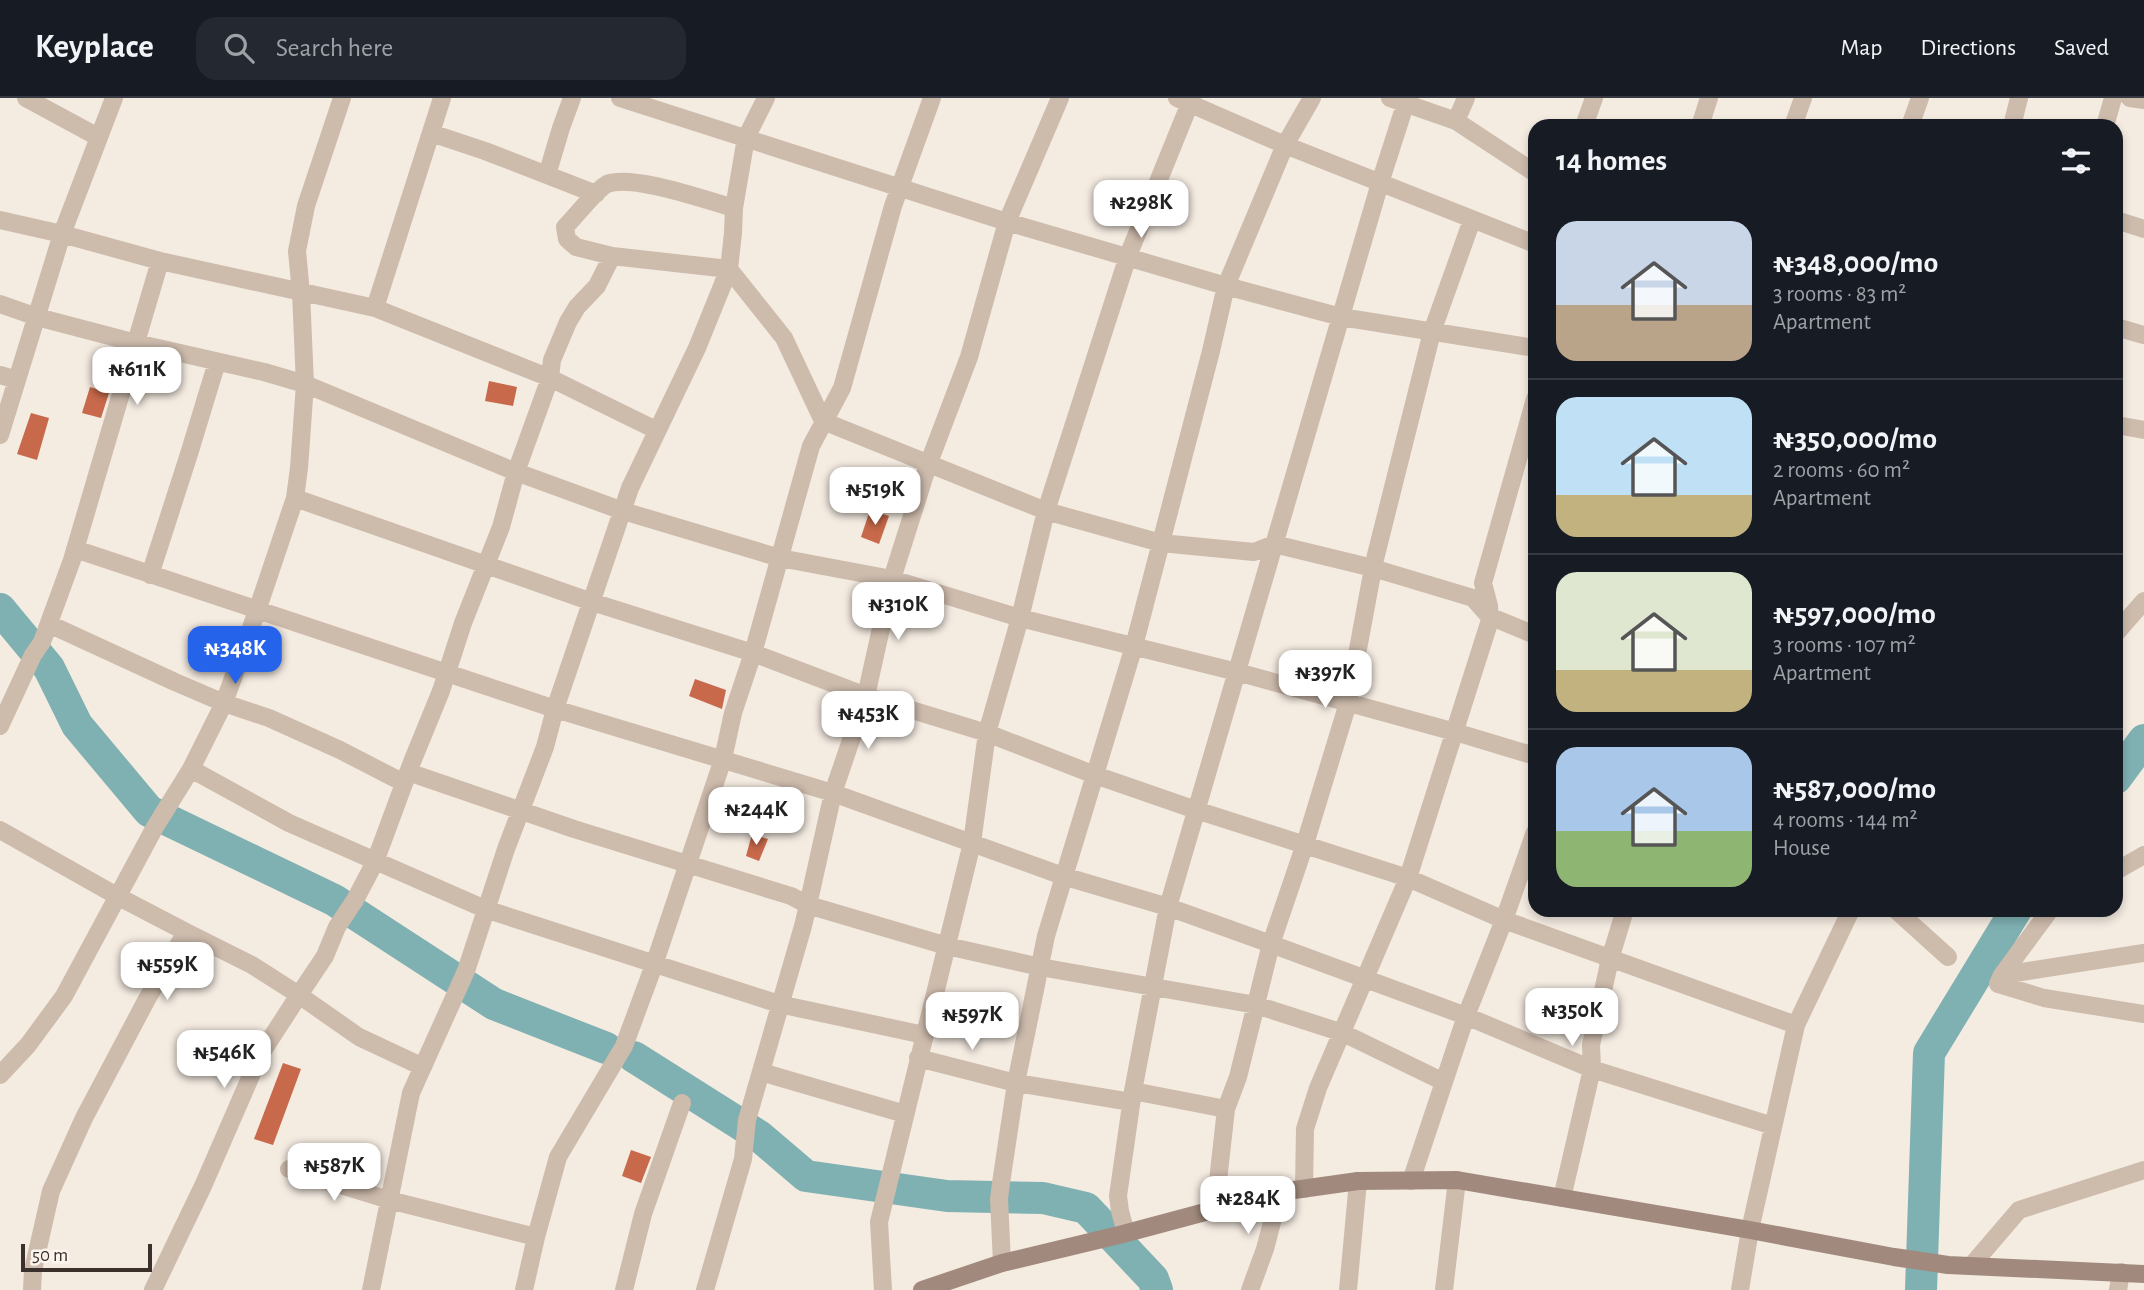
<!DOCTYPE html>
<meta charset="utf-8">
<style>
:root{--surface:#171b24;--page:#242831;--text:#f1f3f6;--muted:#9ea1a6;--line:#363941;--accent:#2563eb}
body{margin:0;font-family:"Alegreya Sans",sans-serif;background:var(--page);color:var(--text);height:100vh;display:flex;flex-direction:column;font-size:26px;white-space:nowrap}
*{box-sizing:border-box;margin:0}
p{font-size:23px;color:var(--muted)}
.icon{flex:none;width:38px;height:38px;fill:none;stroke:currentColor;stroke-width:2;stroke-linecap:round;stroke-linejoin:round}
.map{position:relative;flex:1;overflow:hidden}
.side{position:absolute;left:1528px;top:21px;width:595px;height:798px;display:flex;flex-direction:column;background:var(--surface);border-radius:21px;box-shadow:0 4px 10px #0003}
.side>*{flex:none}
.scale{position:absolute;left:21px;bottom:18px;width:131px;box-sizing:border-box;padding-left:7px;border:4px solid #3b302b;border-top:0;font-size:19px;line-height:24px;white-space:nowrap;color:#3b302b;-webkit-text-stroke:5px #fbf5ee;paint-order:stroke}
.price{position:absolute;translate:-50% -60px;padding:0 16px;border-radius:14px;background:#fff;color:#222;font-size:23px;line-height:46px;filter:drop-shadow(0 2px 4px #0008)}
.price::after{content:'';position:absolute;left:50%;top:42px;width:21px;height:16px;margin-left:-10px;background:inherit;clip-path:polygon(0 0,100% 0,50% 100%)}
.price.on{background:var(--accent);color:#fff}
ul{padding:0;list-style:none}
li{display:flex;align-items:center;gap:21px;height:175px;padding:0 28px}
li+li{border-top:2px solid var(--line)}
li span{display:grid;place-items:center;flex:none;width:196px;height:140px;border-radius:21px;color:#555}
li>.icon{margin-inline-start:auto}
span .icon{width:84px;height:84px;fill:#fffc;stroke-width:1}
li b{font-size:30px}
h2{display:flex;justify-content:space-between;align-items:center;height:84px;padding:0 28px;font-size:30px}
header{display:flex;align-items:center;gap:42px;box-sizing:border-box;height:98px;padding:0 35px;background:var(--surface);border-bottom:2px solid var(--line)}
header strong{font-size:33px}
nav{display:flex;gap:38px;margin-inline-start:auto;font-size:24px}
.search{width:490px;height:63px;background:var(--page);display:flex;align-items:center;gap:18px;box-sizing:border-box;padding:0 24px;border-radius:21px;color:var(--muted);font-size:26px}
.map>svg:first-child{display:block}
</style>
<header>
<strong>Keyplace</strong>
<div class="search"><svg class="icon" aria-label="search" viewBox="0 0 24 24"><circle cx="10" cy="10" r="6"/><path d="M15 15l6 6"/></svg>Search here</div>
<nav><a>Map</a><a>Directions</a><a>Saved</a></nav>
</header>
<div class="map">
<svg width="2144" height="1192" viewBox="0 0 2144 1192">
<rect width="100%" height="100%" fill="#f4ebe1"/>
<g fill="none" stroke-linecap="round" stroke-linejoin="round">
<path stroke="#7fb0b2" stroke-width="32" d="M0 511 49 570 77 627 149 713 334 802 494 906 606 950
M2116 680 2144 642
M634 959 759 1038 806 1078 947 1098 1043 1100 1086 1110 1153 1181 1157 1192
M1921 1192 1929 955 2016 812"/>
</g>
<path fill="#c8694b" d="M489 283 517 289 513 308 485 303Z
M90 289 109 295 101 320 82 315Z
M31 315 49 320 37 362 17 356Z
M870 412 889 418 879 446 861 439Z
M695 581 726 592 722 611 689 598Z
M752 736 768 741 759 763 746 758Z
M283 965 301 971 273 1047 254 1041Z
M631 1052 651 1059 641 1085 622 1078Z"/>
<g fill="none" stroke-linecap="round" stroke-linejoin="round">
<path stroke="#cdbbac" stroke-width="18" d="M26 0 98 39
M620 0 1007 124 1226 188 1341 219 1535 250
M1060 0 1007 124 969 259 928 367 892 481 866 598 833 695 808 807 947 848 1040 869 1256 907 1343 935 1444 984
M1177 0 1285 47 1535 146
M1390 0 1456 23 1535 75
M2130 0 2144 2
M1456 23 1466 0
M1584 28 1594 0
M1700 28 1709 0
M1793 28 1803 0
M1910 28 1920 0
M2012 28 2019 0
M2105 28 2113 0
M431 35 485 53 596 96
M547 77 561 30 572 0
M734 110C705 102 633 76 607 86 597 91 575 119 565 129L567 141 576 149 612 158 729 171 784 240 823 323 1046 413 1161 445 1254 454 1274 446 1373 470 1473 500 1489 518 1535 537
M0 122 62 136 114 0
M2116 122 2144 131
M0 206 37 219 136 245 264 274 305 286 516 374 623 413 780 460 892 481 1020 520 1237 574 1455 634 1535 658
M375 210 442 0
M2116 229 2144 237
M0 277 17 282
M2116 327 2144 332
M0 337 62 136 160 163
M295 400 592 504 753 555 866 598 987 635 1095 677 1196 712 1408 780 1504 822 1796 927
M75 451 555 611 833 695 1063 778 1168 809 1271 846 1466 918 1592 971 1773 1028
M150 477 189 356 217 264
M49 526 175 584 224 605 269 620 340 652 404 685
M2116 535 2144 503
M0 628 33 557 42 544 72 462 160 163 375 210 550 280 656 332
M191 671 289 725 485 811 779 906 924 937
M408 674 574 731 791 798 808 807 803 828 747 1022 743 1061 705 1192
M0 732 117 798 186 834 147 901 84 1020 51 1093 33 1172 32 1192
M2116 773 2144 757
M1896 812 1948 859
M2050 812 2002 877 2144 855
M2002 877 1998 886 2044 900 2144 916
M918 960 1016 985 1131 1004
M423 969 359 939 299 897 325 858 337 829 355 802 375 764 412 664 441 593 463 525 501 429 516 374 550 280 552 262 568 224 577 209 597 188 612 158
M761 974 905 1016
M0 977 28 947 64 898 155 729 191 671 224 605 257 513 295 400 299 370 305 286 301 195 297 153 306 108 342 0
M1133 993 1226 1011
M289 1071 389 1102 536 1139
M1411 1083 1466 918 1504 822 1535 734
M1304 1091 1305 1031 1318 990 1408 780 1490 522 1489 508 1483 485 1535 301
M1562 1100 1592 971 1591 947 1610 861 1625 812
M1215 1110 1226 1011 1238 979 1271 846 1305 746 1348 605 1374 465 1432 234 1472 122
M1126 1135 1120 1113 1118 1098 1133 993 1168 809 1380 85 1405 7
M1002 1165 999 1101 1001 1085 1016 985 1046 838 1134 548 1211 253 1226 188 1285 47 1312 0
M1971 1168 2019 1112 2144 1072
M153 1192 203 1088 260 957 299 897 252 867 186 834
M371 1192 411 995 466 873 506 751 545 649 555 611 630 390 697 250 729 171 733 135 734 110 746 40 766 0
M524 1192 536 1139 558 1059 624 948 654 867 723 661 733 615 753 555 811 348 842 290 893 108 932 0
M624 1192 643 1116 682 1005
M883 1192 879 1124 972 745 987 635 1020 520 1046 413 1128 158 1192 0
M1250 1192 1265 1151 1280 1094
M1348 1192 1358 1083
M1444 1192 1457 1082
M1740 1192 1750 1132 1796 927 1851 812
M2118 1192 2121 1174"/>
<path stroke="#a18a7d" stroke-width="18" d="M922 1192 1002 1165 1123 1136 1280 1094 1358 1083 1457 1082 1750 1132 1894 1159 1948 1167 2144 1176"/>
</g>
</svg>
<div class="scale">50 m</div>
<b class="price" style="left:1141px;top:142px">₦298K</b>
<b class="price" style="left:137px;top:309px">₦611K</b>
<b class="price" style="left:875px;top:429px">₦519K</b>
<b class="price" style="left:898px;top:544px">₦310K</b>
<b class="price on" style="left:235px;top:588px">₦348K</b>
<b class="price" style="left:1325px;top:612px">₦397K</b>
<b class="price" style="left:868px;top:653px">₦453K</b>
<b class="price" style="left:756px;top:749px">₦244K</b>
<b class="price" style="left:167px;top:904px">₦559K</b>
<b class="price" style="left:1572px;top:950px">₦350K</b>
<b class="price" style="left:972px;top:954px">₦597K</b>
<b class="price" style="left:224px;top:992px">₦546K</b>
<b class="price" style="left:334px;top:1105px">₦587K</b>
<b class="price" style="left:1248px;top:1138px">₦284K</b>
<section class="side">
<h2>14 homes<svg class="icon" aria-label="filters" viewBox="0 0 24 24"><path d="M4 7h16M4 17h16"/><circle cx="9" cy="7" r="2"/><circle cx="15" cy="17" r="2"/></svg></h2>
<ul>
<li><span style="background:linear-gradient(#c9d6e8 60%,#b9a48a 0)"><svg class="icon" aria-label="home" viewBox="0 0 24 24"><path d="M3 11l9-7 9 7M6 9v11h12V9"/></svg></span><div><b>₦348,000/mo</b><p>3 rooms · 83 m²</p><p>Apartment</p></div></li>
<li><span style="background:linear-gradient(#bfe0f5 70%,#c2b280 0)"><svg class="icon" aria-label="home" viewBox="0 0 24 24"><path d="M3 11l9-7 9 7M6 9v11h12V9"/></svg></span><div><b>₦350,000/mo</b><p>2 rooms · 60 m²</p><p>Apartment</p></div></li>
<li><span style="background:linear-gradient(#dfe7d0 70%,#c2b280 0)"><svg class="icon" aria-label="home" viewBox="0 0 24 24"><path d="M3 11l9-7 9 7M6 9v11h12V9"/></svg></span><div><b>₦597,000/mo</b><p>3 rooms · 107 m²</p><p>Apartment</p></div></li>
<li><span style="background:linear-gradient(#a9c7e8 60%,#8fb573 0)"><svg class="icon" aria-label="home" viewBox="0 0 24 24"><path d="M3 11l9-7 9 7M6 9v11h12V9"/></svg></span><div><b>₦587,000/mo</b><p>4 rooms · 144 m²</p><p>House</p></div></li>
</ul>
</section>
</div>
